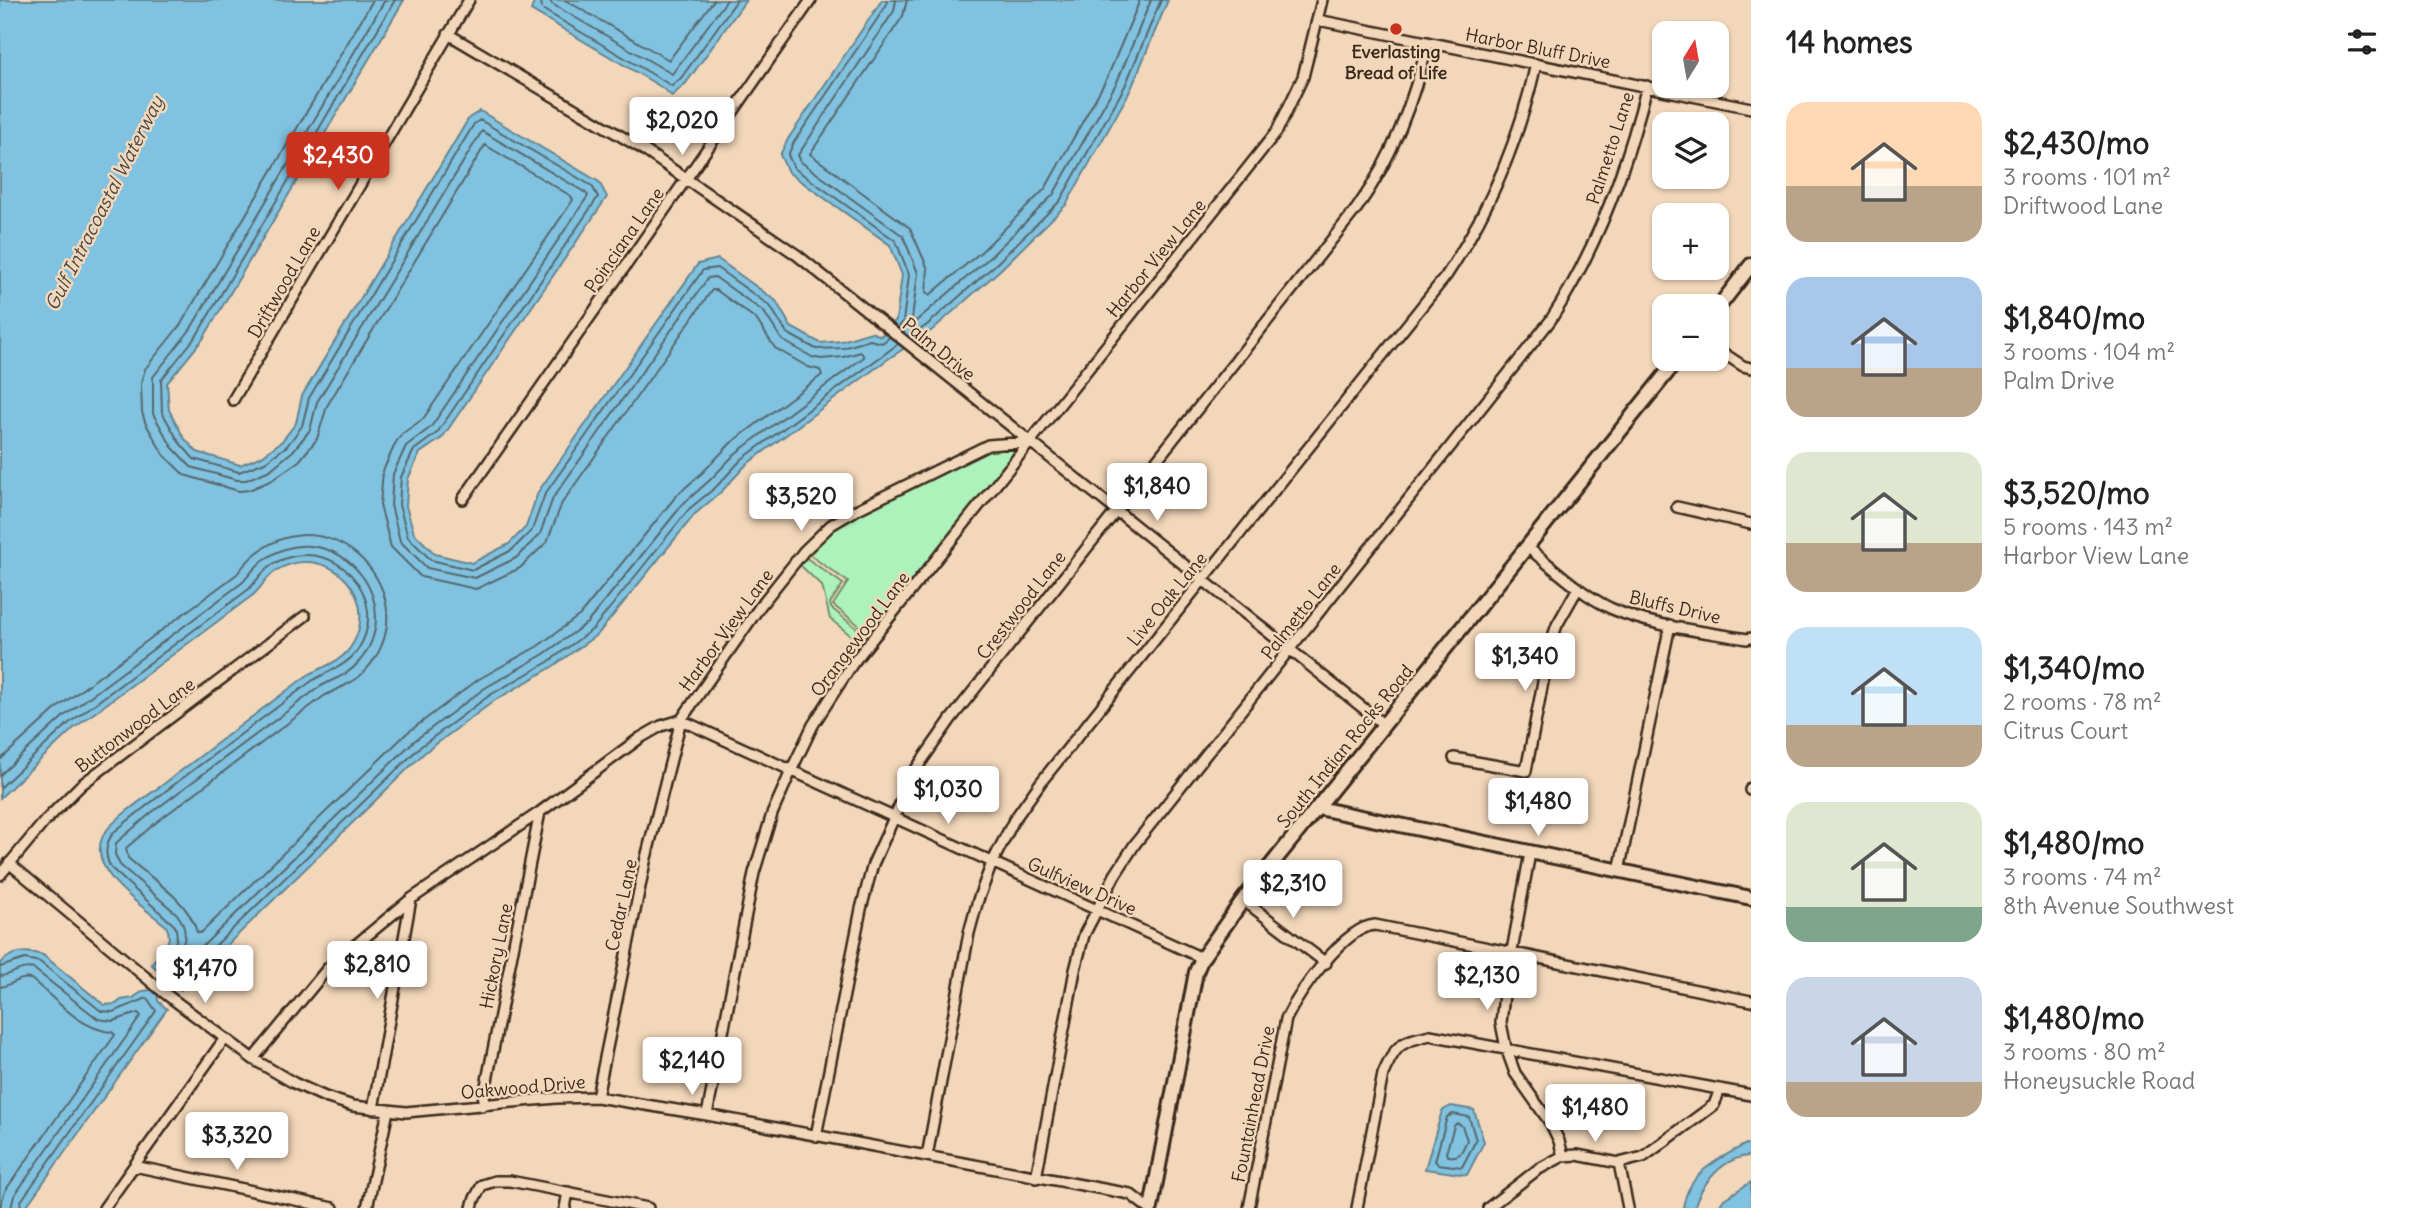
<!DOCTYPE html>
<meta charset="utf-8">
<style>
:root{--surface:#fff;--page:#f2f2f2;--text:#222;--muted:#767676;--accent:#c8321e}
body{margin:0;font-family:Delius,sans-serif;background:var(--page);color:var(--text);height:100vh;display:flex;flex-direction:column;font-size:26px;white-space:nowrap}
*{box-sizing:border-box;margin:0}
p{font-size:23px;color:var(--muted)}
.icon{flex:none;width:38px;height:38px;fill:none;stroke:currentColor;stroke-width:2;stroke-linecap:round;stroke-linejoin:round}
.map{position:relative;flex:1;overflow:hidden}
.details{display:flex;flex-direction:column;background:var(--surface);width:665px}
.details>*{flex:none}
.needle{width:46px;rotate:11deg}
.buttons{position:absolute;left:1652px;top:21px;display:grid;gap:14px}
.buttons a{display:grid;place-items:center;width:77px;height:77px;border-radius:14px;background:var(--surface);box-shadow:0 2px 5px #0004;font-size:35px}
.price{position:absolute;translate:-50% -60px;padding:0 16px;border-radius:7px;background:#fff;color:#222;font-size:23px;line-height:46px;filter:drop-shadow(0 2px 4px #0008)}
.price::after{content:'';position:absolute;left:50%;top:42px;width:21px;height:16px;margin-left:-10px;background:inherit;clip-path:polygon(0 0,100% 0,50% 100%)}
.price.active{background:var(--accent);color:#fff}
ul{padding:0;list-style:none}
li{display:flex;align-items:center;gap:21px;height:175px;padding:0 35px}
li span{display:grid;place-items:center;flex:none;width:196px;height:140px;border-radius:21px;color:#555}
li>.icon{margin-inline-start:auto}
span .icon{width:84px;height:84px;fill:#fffc;stroke-width:1}
li b{font-size:30px}
h2{display:flex;justify-content:space-between;align-items:center;height:84px;padding:0 35px;font-size:30px}
main{display:flex;flex:1;min-height:0}
.map>svg:first-child{display:block}
</style>
<main>
<div class="map">
<svg width="1751" height="1208" viewBox="0 0 1751 1208">
<rect width="100%" height="100%" fill="#f3d7ba"/>
<filter id="ink" filterUnits="userSpaceOnUse"><feTurbulence type="fractalNoise" baseFrequency=".0143" numOctaves="2"/><feDisplacementMap in="SourceGraphic" scale="14" xChannelSelector="R" yChannelSelector="G"/><feConvolveMatrix kernelMatrix="1 2 1 2 8 2 1 2 1" color-interpolation-filters="sRGB"/></filter>
<g filter="url(#ink)">
<path fill="#adf1bb" stroke="#748e6c" stroke-width="2" d="M1030 442 874 637 833 605 848 582 804 551 831 525 988 445Z
M805 557 843 584 830 603 831 608 868 637 862 644 830 619 822 586 799 564Z"/>
<path fill="#80c2e0" stroke="#648592" stroke-width="2" d="M0 0H404L203 339 167 383 169 410 184 438 197 452 240 465 262 456 282 441 296 423 302 396 469 118 480 111 599 182 607 197 442 438 420 453 408 479 406 506 414 533 435 554 472 563 509 544 526 527 538 492 698 264 718 259 776 301 791 327 820 343 842 341 871 332 881 336 896 320 902 275 890 245 788 172 780 155 788 139 882 0H1168L1131 89 1066 205 1000 270 931 331 888 359 747 464 721 492 695 514 598 634 552 667 494 701 424 753 181 990 172 984H164L157 992 158 1001 167 1009 25 1208H0V963C13 951 26 950 43 955L104 1005 116 1004 121 1000 133 998 143 991 150 990 159 978V971L151 964C161 952 175 942 166 926 143 906 88 873 102 838 108 822 150 794 165 783 212 747 258 712 305 677 318 668 335 665 346 653 358 640 363 621 359 604 350 569 311 551 279 569 267 575 263 586 253 595L74 728 0 798Z
M535 0H746L686 83 672 96 661 87 531 10Z
M1451 1106 1474 1110 1484 1142 1467 1175 1425 1169 1442 1111Z
M1746 1144 1751 1145V1156C1724 1156 1701 1184 1694 1208H1683C1688 1172 1717 1160 1746 1144Z
M1751 1182V1208H1718L1724 1199Z"/>
<g fill="none" stroke-linecap="round" stroke-linejoin="round">
<path stroke="#57676c" stroke-width="2" d="M395 0 197 335 161 380 162 412 179 442 194 459 239 472 265 462 287 446 302 426 309 398 474 124 480 120 592 186 598 197 437 433 414 450 401 477 399 505 408 537 431 560 473 570 512 550 532 530 545 494 703 270 717 268 770 306 787 333 816 349 843 348 870 340 882 343 890 337
M541 0 542 9 672 86 681 78 737 0
M550 0 552 4 672 74 727 0
M565 0 669 60 714 0
M887 0 886 6 794 142 788 155 794 168 896 241 909 275 903 321 898 328
M896 0 894 11 798 155 801 162 903 236 918 273 912 318 915 322 989 258 1053 195 1117 82 1151 0
M907 0 903 16 810 154 910 228 928 269 926 292 930 295 982 251 1045 189 1107 78 1140 0
M909 337 927 325 995 265 1060 201 1125 86 1161 0
M0 760 57 708 237 574C311 474 439 589 365 671 353 684 338 688 324 696L158 821 126 848 128 858C151 879 188 899 197 932L201 933 407 733 479 679 538 646 580 615 677 495 702 473 731 443 822 375 820 370 808 367 775 348 756 319 716 290H712L562 503 547 542 520 568 476 589 421 577 391 547 380 505 383 471 396 442 402 434 423 419 573 200 571 196 485 145 327 406 317 439 299 461 272 480 249 490 239 491 184 475 163 454 145 422 142 412 141 384 145 369 181 324 373 0
M0 775 64 716 243 582C250 574 256 565 265 559 333 512 412 601 358 663 347 676 332 679 318 688L151 813 116 843 115 854 120 865 177 914C191 933 184 946 173 963L175 968 179 969 414 741 485 688 544 654 587 623 683 504 710 480 736 453 864 357 861 352 843 357 821 359 812 357 782 340 764 312 715 277 708 278 553 498 540 534 516 558 475 578 427 568 400 541 391 505 393 474 406 446 431 427 588 196 586 193 482 131 317 402 310 430 293 451 270 470 246 480H237L191 467 172 447 153 414V377L190 330 385 0
M0 788 69 723 249 589C258 580 263 569 275 563 332 532 394 597 357 651 344 669 325 671 309 683 244 733 177 780 114 832 105 843 104 855 111 868L175 926C181 943 170 950 162 963L167 976 181 979 420 747 490 695 548 662 593 629 689 509 716 487 742 459 898 344
M0 967 25 959 40 962 101 1011 113 1012 147 998 156 1011 21 1201 20 1208
M0 976C13 976 20 965 34 969L98 1019 113 1021 138 1013 141 1016 14 1196 11 1208
M0 987C11 986 20 976 31 979 56 999 79 1029 112 1032L115 1035 5 1191 0 1208
M1453 1114 1469 1117 1476 1140 1462 1167 1438 1164 1435 1161 1447 1117Z
M1457 1123 1462 1126 1467 1140C1462 1151 1461 1158 1448 1156L1446 1153 1454 1126Z"/>
<g stroke="#3b2a1e" stroke-width="14">
<path id="street" d="M1318 20 1751 108
M448 34 641 148 797 255 1383 724
M1717 349 1743 366 1751 368
M233 400 469 0
M463 499 811 0
M1677 507 1751 524
M1527 547C1554 568 1579 593 1610 608 1652 627 1702 631 1747 639L1751 638
M1454 758 1526 771 1550 645 1557 625 1578 588
M1750 790 1751 788
M1530 853 1504 994 1501 1023 1506 1048 1515 1073 1551 1124 1559 1141 1563 1156
M9 863 167 995 253 1059 294 1083 325 1097 353 1106 406 1112 556 1098 597 1097 707 1115 1130 1194 1148 1208
M1619 871 1670 625
M0 875 45 821 81 785 305 616
M1243 900 1326 963
M253 1059 328 968 411 899 540 812 640 738 661 726 681 720 761 605 804 551 831 525 858 509 988 445 1030 442 1277 131 1303 77 1322 0
M597 1097 645 862 681 720 1202 958
M482 1106 540 812
M373 1109 411 899
M707 1115 754 873 772 814 791 771 813 725 853 663 1030 442
M816 1136 861 909 873 864 916 769 951 719 1357 208C1393 157 1413 102 1428 42
M927 1156 969 933 978 900 992 863 1014 820 1041 782 1446 276C1490 210 1519 141 1536 64
M1619 1163 1628 1208
M134 1166 333 1208
M1036 1178 1075 970 1084 935 1115 875 1135 844 1550 321C1597 249 1626 170 1647 86
M104 1208 225 1038
M367 1208 388 1111
M472 1208 474 1200 482 1185 495 1181H510L648 1208
M565 1208 568 1192
M1249 1208 1286 1019C1299 993 1344 927 1375 925L1751 1001
M1357 1208 1383 1074C1396 1045 1399 1042 1430 1035L1751 1095
M1488 1208 1537 1170 1563 1156 1577 1155 1619 1163 1643 1157 1714 1105 1720 1089"/>
</g>
<g stroke="#3b2a1e" stroke-width="18">
<path id="secondary" d="M1717 309 1751 265
M1318 808 1751 898
M1151 1208 1196 972 1202 958 1243 900 1678 359"/>
</g>
<use href="#street" stroke="#f3d7ba" stroke-width="9"/>
<use href="#secondary" stroke="#f3d7ba" stroke-width="12"/>
</g>
</g>
<circle fill="#c8321e" stroke="#f3d7ba" stroke-width="2.5" cx="1396" cy="29" r="7"/>
<g text-anchor="middle" dominant-baseline="central" stroke-width="5" stroke-linejoin="round" paint-order="stroke">
<g font-size="18" fill="#3b2a1e" stroke="#f3d7ba">
<text transform="translate(1538 48) rotate(11)">Harbor Bluff Drive</text>
<text transform="translate(1610 148) rotate(-72)">Palmetto Lane</text>
<text transform="translate(624 240) rotate(-55)">Poinciana Lane</text>
<text transform="translate(1156 258) rotate(-51)">Harbor View Lane</text>
<text transform="translate(284 282) rotate(-60)">Driftwood Lane</text>
<text transform="translate(939 349) rotate(39)">Palm Drive</text>
<text transform="translate(1167 599) rotate(-51)">Live Oak Lane</text>
<text transform="translate(1021 605) rotate(-52)">Crestwood Lane</text>
<text transform="translate(1675 607) rotate(13)">Bluffs Drive</text>
<text transform="translate(1301 611) rotate(-52)">Palmetto Lane</text>
<text transform="translate(726 630) rotate(-54)">Harbor View Lane</text>
<text transform="translate(860 634) rotate(-53)">Orangewood Lane</text>
<text transform="translate(135 725) rotate(-37)">Buttonwood Lane</text>
<text transform="translate(1345 746) rotate(-51)">South Indian Rocks Road</text>
<text transform="translate(1082 886) rotate(24)">Gulfview Drive</text>
<text transform="translate(621 905) rotate(-78)">Cedar Lane</text>
<text transform="translate(496 956) rotate(-79)">Hickory Lane</text>
<text transform="translate(523 1087) rotate(-5)">Oakwood Drive</text>
<text transform="translate(1253 1104) rotate(-79)">Fountainhead Drive</text>
</g>
<g font-size="18" font-weight="bold" fill="#3b2a1e" stroke="#f3d7ba">
<text x="1396" y="51">Everlasting<tspan x="1396" dy="21">Bread of Life</tspan></text>
</g>
<g font-size="19" font-style="italic" fill="#494845" stroke="#f3d7ba">
<text transform="translate(104 203) rotate(-63)">Gulf Intracoastal Waterway</text>
</g>
</g>
</svg>
<div class="buttons">
<a><svg class="needle" viewBox="-14 -14 28 28"><path d="M0-13l5 13h-10z" fill="#e53935"/><path d="M0 13l5-13h-10z" fill="#767676"/></svg></a>
<a><svg class="icon" aria-label="layers" viewBox="0 0 24 24"><path d="M12 4l9 5-9 5-9-5zM3 14l9 5 9-5"/></svg></a>
<a>+</a>
<a>−</a>
</div>
<b class="price" style="left:682px;top:157px">$2,020</b>
<b class="price active" style="left:338px;top:192px">$2,430</b>
<b class="price" style="left:1157px;top:523px">$1,840</b>
<b class="price" style="left:801px;top:533px">$3,520</b>
<b class="price" style="left:1525px;top:693px">$1,340</b>
<b class="price" style="left:948px;top:826px">$1,030</b>
<b class="price" style="left:1538px;top:838px">$1,480</b>
<b class="price" style="left:1293px;top:920px">$2,310</b>
<b class="price" style="left:377px;top:1001px">$2,810</b>
<b class="price" style="left:205px;top:1005px">$1,470</b>
<b class="price" style="left:1487px;top:1012px">$2,130</b>
<b class="price" style="left:692px;top:1097px">$2,140</b>
<b class="price" style="left:1595px;top:1144px">$1,480</b>
<b class="price" style="left:237px;top:1172px">$3,320</b>
</div>
<section class="details">
<h2>14 homes<svg class="icon" aria-label="filters" viewBox="0 0 24 24"><path d="M4 7h16M4 17h16"/><circle cx="9" cy="7" r="2"/><circle cx="15" cy="17" r="2"/></svg></h2>
<ul>
<li><span style="background:linear-gradient(#ffd9b3 60%,#b9a48a 0)"><svg class="icon" aria-label="home" viewBox="0 0 24 24"><path d="M3 11l9-7 9 7M6 9v11h12V9"/></svg></span><div><b>$2,430/mo</b><p>3 rooms · 101 m²</p><p>Driftwood Lane</p></div></li>
<li><span style="background:linear-gradient(#a9c7e8 65%,#b9a48a 0)"><svg class="icon" aria-label="home" viewBox="0 0 24 24"><path d="M3 11l9-7 9 7M6 9v11h12V9"/></svg></span><div><b>$1,840/mo</b><p>3 rooms · 104 m²</p><p>Palm Drive</p></div></li>
<li><span style="background:linear-gradient(#dfe7d0 65%,#b9a48a 0)"><svg class="icon" aria-label="home" viewBox="0 0 24 24"><path d="M3 11l9-7 9 7M6 9v11h12V9"/></svg></span><div><b>$3,520/mo</b><p>5 rooms · 143 m²</p><p>Harbor View Lane</p></div></li>
<li><span style="background:linear-gradient(#bfe0f5 70%,#b9a48a 0)"><svg class="icon" aria-label="home" viewBox="0 0 24 24"><path d="M3 11l9-7 9 7M6 9v11h12V9"/></svg></span><div><b>$1,340/mo</b><p>2 rooms · 78 m²</p><p>Citrus Court</p></div></li>
<li><span style="background:linear-gradient(#dfe7d0 75%,#7fa58c 0)"><svg class="icon" aria-label="home" viewBox="0 0 24 24"><path d="M3 11l9-7 9 7M6 9v11h12V9"/></svg></span><div><b>$1,480/mo</b><p>3 rooms · 74 m²</p><p>8th Avenue Southwest</p></div></li>
<li><span style="background:linear-gradient(#c9d6e8 75%,#b9a48a 0)"><svg class="icon" aria-label="home" viewBox="0 0 24 24"><path d="M3 11l9-7 9 7M6 9v11h12V9"/></svg></span><div><b>$1,480/mo</b><p>3 rooms · 80 m²</p><p>Honeysuckle Road</p></div></li>
</ul>
</section>
</main>
